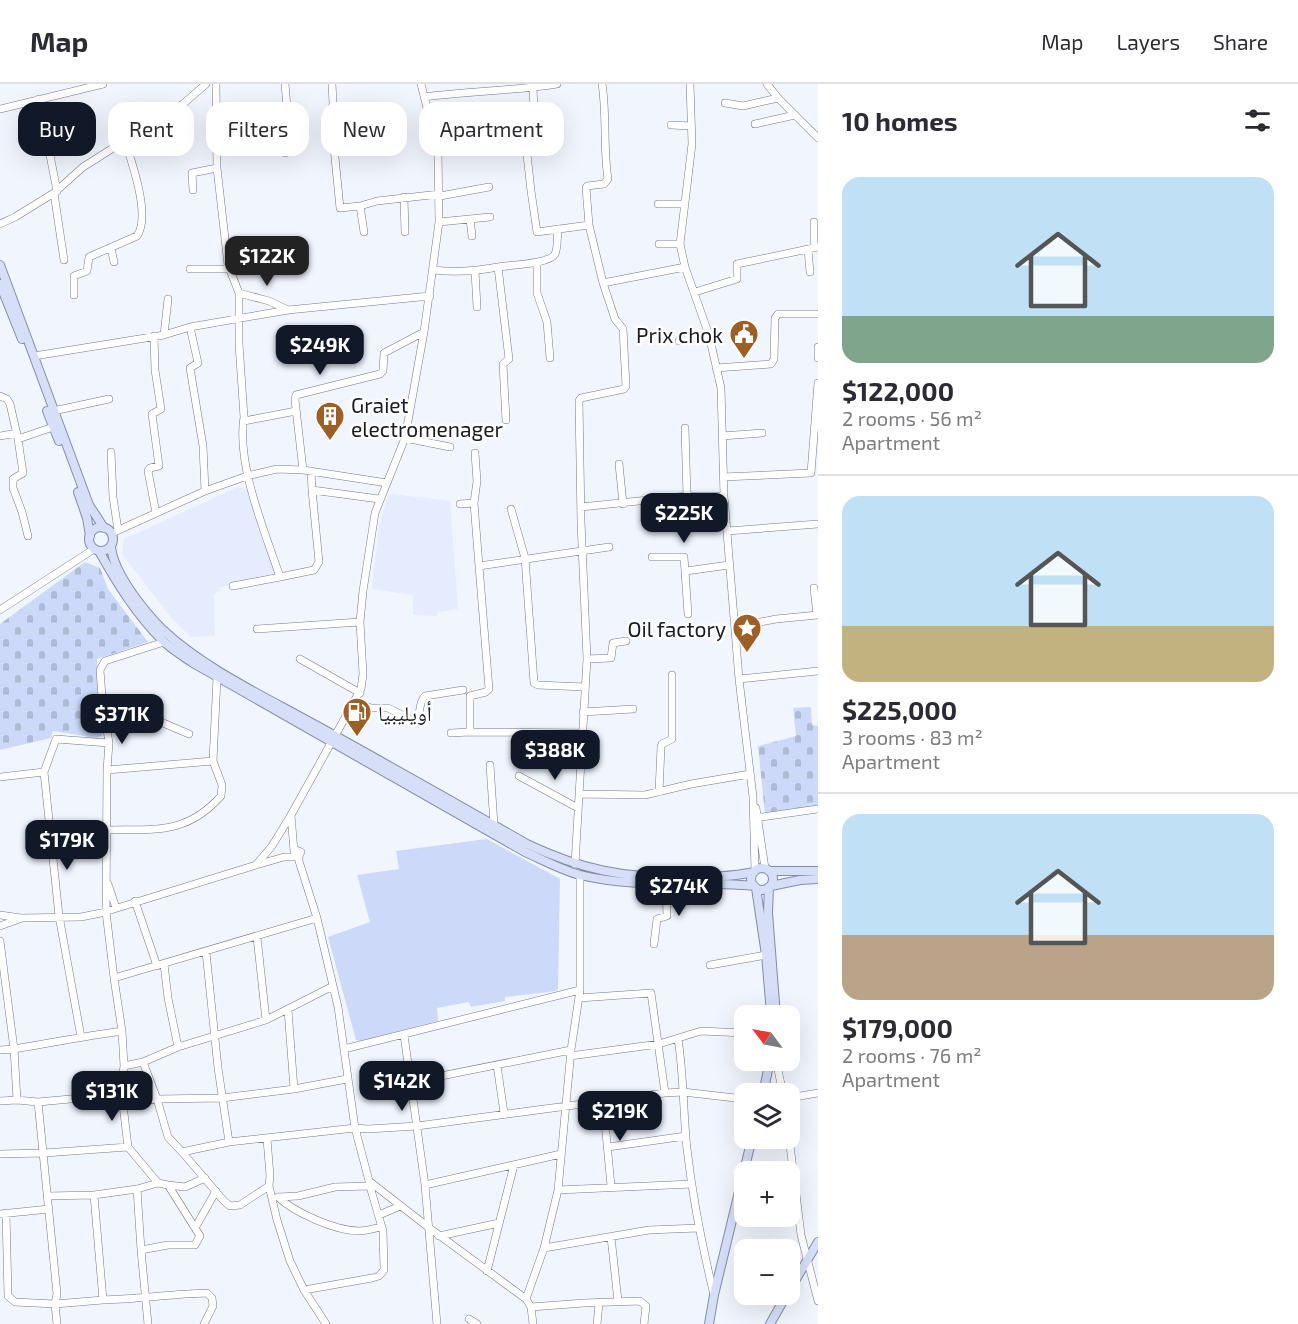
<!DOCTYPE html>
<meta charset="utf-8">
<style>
:root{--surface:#fff;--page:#f7f7f7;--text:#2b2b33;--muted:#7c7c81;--line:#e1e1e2;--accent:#111827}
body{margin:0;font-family:"Exo 2","Noto Naskh Arabic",sans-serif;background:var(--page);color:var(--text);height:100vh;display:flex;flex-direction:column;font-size:22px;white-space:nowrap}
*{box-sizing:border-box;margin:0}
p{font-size:20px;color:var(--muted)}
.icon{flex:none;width:33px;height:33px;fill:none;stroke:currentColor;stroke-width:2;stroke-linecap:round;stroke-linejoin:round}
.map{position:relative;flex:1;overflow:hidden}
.drawer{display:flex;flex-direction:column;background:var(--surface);width:480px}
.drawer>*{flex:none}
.guide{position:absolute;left:18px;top:18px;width:570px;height:54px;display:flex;gap:12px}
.needle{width:39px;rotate:302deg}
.fabs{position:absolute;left:734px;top:921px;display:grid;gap:12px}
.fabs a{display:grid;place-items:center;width:66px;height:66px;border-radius:12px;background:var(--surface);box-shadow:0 6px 24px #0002;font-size:30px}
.price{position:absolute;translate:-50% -51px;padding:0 14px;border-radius:12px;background:var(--accent);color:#fff;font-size:20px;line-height:39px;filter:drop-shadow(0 2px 3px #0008)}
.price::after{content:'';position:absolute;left:50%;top:36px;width:18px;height:14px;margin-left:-9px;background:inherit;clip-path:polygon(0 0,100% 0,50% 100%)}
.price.selected{background:#222;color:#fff}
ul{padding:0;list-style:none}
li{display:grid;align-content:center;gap:12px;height:318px;padding:0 24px}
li+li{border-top:2px solid var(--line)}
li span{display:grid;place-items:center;height:186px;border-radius:18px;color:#555}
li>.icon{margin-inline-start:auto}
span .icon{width:108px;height:108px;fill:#fffc;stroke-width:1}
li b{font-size:26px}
h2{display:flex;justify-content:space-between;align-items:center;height:72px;padding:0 24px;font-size:26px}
.chip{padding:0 21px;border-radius:18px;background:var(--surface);box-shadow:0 6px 24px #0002;font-size:21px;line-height:54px}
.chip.selected{background:var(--accent);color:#fff}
header{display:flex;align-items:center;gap:36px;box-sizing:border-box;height:84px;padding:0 30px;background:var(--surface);border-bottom:2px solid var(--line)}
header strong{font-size:28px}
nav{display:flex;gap:33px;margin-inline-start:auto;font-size:21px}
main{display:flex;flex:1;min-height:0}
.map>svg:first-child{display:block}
</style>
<header>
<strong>Map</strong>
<nav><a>Map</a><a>Layers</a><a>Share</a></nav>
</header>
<main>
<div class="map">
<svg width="818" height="1240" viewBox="0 0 818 1240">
<defs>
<pattern id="cemetery-stones" width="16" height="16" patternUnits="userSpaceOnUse" patternTransform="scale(1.5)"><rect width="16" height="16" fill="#ccd9f9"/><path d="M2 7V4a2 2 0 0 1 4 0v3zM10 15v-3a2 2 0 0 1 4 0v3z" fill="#afbad5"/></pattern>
</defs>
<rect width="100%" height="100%" fill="#f1f5fe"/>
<path fill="#e4ecfe" d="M238 403 248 406 276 488 219 504 220 507 214 510 215 552 191 553 170 532 122 470 124 455Z
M392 410 450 417 458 525 438 528 437 532 413 531V511L372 505 379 443 388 412Z"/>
<path fill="url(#cemetery-stones)" d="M85 478 100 484 108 505 148 558 97 575 102 651 97 654 53 647 51 654 0 666V540Z
M811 623 812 641 818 642V722L765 730 758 662 796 652 793 624Z"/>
<path fill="#ccd9f9" d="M487 755 560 795 558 905 556 907 505 913V917L471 923 469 918 437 924 438 937 360 957 356 956 328 853 370 838 357 791 399 785 396 767Z"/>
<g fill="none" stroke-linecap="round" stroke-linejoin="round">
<g stroke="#71798e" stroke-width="8">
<path id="minor" d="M216 0 217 84 228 181 239 209V260L244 333C236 380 265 448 280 493L233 502
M285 0 288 35 285 69
M332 0 333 19 331 33 340 124 360 122
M602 0C607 31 603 63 608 95L604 100 587 102 586 104 589 141 603 199 685 183
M690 0 692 60 680 160 685 183 709 251 721 304 724 412 739 595 753 713 755 787
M767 0 778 14 818 54
M533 4 534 26 526 61 531 107 537 148 589 141
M424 13C468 7 513 7 557 0
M39 15 57 107
M725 19 743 22 778 14
M0 25 103 0
M755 40 795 31
M671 41 691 42
M335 67 368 59
M193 106 192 89 217 84
M54 109 64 176
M440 112 489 103
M404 113 405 148
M658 120H683
M470 135 472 152
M439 138 490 133
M0 140 15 133 54 109 83 83 183 20 206 0
M364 148 360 122 377 117 440 110
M659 160H680
M111 164 114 178
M814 164V138
M808 166 810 188
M537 178V209L547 238 550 274
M190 185H229
M434 186C456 189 476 187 498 183
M475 187 477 223
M695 208 737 195V180L818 163
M239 209 269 217 288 226
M74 211V192L87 187 89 173 137 152C151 132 132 79 125 57
M190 243 198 279 190 284 203 362 205 407
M164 251 168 215
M154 252 155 286 161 325 152 330 159 382 150 384 148 387 156 429
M679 257 709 251
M818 263V274
M34 272 164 251 190 243 288 226 430 212
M716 284 771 280 774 275 775 234 778 230H818
M0 312 7 315 10 320 18 355 23 389 13 395V404L22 428 28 452
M53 327 109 315
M506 336 503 280 509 275 498 183C509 181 550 180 555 170 558 164 557 152 558 145
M244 337 296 327
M685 344 687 412
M0 352 17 349
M722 352 762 349
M405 354 450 363
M18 355 53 343
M111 368 113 413 118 446
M475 369 477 397 474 419 479 482
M619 380 623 420
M303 386 295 316 296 311 380 290 383 287 384 269 424 248
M311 387 312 406 379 415
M723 393 811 389 818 299
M387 399 405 354 424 248 439 138 438 68 421 0
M460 420 474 419
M581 423 687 412H724
M511 425 525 474 534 599 538 601 585 603
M727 447 818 440
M652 473H684L688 530
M686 487 729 481
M280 493 314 486 319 478 312 406
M814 504 817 531
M0 526 94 465
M735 543 776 535 818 531
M257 545 360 538
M164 558 105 577 100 586 102 613 109 659 107 686 106 828 114 894 317 834
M300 575 360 609
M587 575 611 574 613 559 626 557
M739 595 818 587
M102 613 189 650
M355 618 371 624H388L414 637C423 630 417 620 425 612L463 606
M583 628 633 625
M470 648 582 649
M451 649 470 648V612L486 608 489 605 479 482 609 463
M490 681 494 741
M107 686 213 677
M519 692 578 724
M0 693 44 688
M659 708 661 663 662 660 672 655V591
M579 710 645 711 691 700 750 690
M756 724 765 784
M291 731 294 767
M755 734 818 725
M108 746C155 745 186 751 221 712L222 701 213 677 217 594
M298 774 301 768 296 766 294 772 298 774 317 834 338 923 355 1044 369 1097 428 1143 526 1215 531 1223 533 1240
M575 780 587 575 581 438 579 317 581 314 624 305 626 302 623 245 615 235 603 199
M256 781 284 773H295
M108 800 116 824
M135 817 157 882
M0 831 21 834
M0 842 22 834 81 833 101 829 256 781 272 762 291 731 361 605 363 590 360 538 363 507 375 429 387 399 303 386 277 385 247 392 205 407 112 449
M257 853 266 936
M0 857 14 965 0 966
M654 860 657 835 667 832 666 800
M206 868 218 984 229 1058
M164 880 168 914 178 963
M710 881 766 871
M114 894 122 947 124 982 121 1004 128 1063 158 1099 168 1101 200 1152 195 1161H168L141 1166 137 1105
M579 914 651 909 665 1009
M288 926 294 1005
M404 951 425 1101
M81 953 59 832 44 688 56 655 109 659
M678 955C684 992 683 1029 687 1065 693 1116 702 1162 714 1211
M344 965 580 906
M570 972 659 960 701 947 744 949
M776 976 783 1010
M143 978 157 1015 222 1014 294 1005 347 995
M497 981 504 1029
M124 982 143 978 178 963 266 936 333 902
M411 998 571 966
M121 1004 92 1013 38 1018 57 1210 55 1220 103 1216 94 1111 137 1105 158 1099
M789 1014 818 1009
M17 1016 14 965C50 959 86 952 122 947
M0 1017 17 1016 38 1018
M603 1017 611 1102
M122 1018 157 1015 168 1053 182 1068
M789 1053 801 1151 818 1217
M267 1055 270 1092 269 1102 277 1136 290 1177 304 1206
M608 1063 686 1052
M0 1070 44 1069 128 1063
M168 1101 185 1103 205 1094
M269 1102 240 1121 230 1122 224 1117 182 1068 229 1058 355 1044 368 1045 417 1042 665 1009 683 1008 744 1015
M558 1106 692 1100
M48 1112 94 1111
M278 1113C295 1129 336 1147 359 1147 367 1147 375 1144 382 1143
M278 1113 298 1112 335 1103 370 1102
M6 1129 8 1212 15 1218 55 1220 57 1240
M0 1130 49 1125
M379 1131 400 1122
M195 1144 216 1107
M439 1152 499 1139
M611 1153 618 1217
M544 1164 649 1146 698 1144
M141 1166 148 1240
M487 1187 514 1081
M526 1215 544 1164 558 1106 571 966 580 906V791
M103 1216C138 1215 172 1210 207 1209L212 1214 213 1222 204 1240
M531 1223 584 1219 640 1217 646 1222 644 1240
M469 1235 477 1240
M326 1240 304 1206 372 1194 379 1192 384 1186 383 1147 369 1099
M437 1240 425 1101 561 1070
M597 1240 599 1220"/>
</g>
<g stroke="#828daa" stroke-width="10">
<path id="major" d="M0 181 89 421 104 444
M0 200 22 255
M47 327 59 357
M78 408 87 434 90 452
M89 455a12 12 0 1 1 24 0a12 12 0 1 1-24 0Z
M111 463C114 490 144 527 163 546 202 583 263 612 310 638 383 678 455 719 527 760 582 786 624 794 684 793 708 793 731 793 754 788
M99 467C117 499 136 530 162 556 171 565 183 572 193 579L525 768C543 776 561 786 580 791 637 805 696 796 754 802
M751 795a11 11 0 1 1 22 0a11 11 0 1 1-22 0Z
M769 787H818
M771 802 800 796 818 795
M769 803 768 829 776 932
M756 804 766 871 771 929
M763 1010 770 976
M789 1207 818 1158
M709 1240 714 1211 752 1054
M770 1240 787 1210"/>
</g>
<use href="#minor" stroke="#fff" stroke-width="7"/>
<use href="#major" stroke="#d6dff7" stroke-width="8"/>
</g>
<defs>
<g id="civic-pin" transform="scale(1.5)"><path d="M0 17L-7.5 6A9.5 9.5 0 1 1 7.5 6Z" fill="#9e5f27" stroke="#fff"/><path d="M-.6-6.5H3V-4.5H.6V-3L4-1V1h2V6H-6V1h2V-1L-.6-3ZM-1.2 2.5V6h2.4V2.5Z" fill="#fff"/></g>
<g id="building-pin" transform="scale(1.5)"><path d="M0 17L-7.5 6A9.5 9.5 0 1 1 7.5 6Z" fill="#9e5f27" stroke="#fff"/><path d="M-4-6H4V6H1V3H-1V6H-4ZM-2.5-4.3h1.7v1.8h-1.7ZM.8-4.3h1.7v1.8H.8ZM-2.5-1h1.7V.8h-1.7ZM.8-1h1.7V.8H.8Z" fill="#fff"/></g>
<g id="sight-pin" transform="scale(1.5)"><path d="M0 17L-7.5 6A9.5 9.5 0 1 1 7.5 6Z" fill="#9e5f27" stroke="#fff"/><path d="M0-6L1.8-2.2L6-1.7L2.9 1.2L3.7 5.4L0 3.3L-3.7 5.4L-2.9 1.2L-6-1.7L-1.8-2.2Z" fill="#fff"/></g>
<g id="fuel-pin" transform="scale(1.5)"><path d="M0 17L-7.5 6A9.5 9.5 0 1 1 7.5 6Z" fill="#9e5f27" stroke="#fff"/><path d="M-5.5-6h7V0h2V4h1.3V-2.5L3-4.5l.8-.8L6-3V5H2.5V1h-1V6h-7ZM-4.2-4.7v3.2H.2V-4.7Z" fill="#fff"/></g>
</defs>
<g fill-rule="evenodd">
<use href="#civic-pin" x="744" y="250"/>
<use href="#building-pin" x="330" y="332"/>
<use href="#sight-pin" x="747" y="544"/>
<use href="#fuel-pin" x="357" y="628"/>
</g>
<g text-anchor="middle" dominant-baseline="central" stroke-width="5" stroke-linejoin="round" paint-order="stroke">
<g font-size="21" fill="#191c25" stroke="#fff" text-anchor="end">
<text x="723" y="250">Prix chok</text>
<text x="351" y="320" text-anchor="start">Graiet<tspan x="351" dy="24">electromenager</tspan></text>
<text x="726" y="544">Oil factory</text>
<text x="378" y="628" text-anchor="start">أويليبيا</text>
</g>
</g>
</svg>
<div class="fabs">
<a><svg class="needle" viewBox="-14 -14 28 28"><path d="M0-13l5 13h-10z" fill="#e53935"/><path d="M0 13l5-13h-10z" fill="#7c7c81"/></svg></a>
<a><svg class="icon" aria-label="layers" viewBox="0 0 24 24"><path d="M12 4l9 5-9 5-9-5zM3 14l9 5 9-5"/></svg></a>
<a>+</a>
<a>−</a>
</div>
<b class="price selected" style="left:267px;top:203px">$122K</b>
<b class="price" style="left:320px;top:292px">$249K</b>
<b class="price" style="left:684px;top:460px">$225K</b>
<b class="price" style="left:122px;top:661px">$371K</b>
<b class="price" style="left:555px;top:697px">$388K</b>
<b class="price" style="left:67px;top:787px">$179K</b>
<b class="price" style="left:679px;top:833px">$274K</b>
<b class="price" style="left:402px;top:1028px">$142K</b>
<b class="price" style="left:112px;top:1038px">$131K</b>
<b class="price" style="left:620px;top:1058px">$219K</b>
<div class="guide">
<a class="chip selected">Buy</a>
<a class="chip">Rent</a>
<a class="chip">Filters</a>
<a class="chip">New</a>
<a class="chip">Apartment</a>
</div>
</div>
<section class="drawer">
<h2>10 homes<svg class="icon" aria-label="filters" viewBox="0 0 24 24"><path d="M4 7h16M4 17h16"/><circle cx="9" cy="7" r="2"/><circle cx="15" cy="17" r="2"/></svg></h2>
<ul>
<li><span style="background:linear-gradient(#bfe0f5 75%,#7fa58c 0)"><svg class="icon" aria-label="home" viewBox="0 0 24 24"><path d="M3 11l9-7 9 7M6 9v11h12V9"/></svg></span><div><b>$122,000</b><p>2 rooms · 56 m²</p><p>Apartment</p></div></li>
<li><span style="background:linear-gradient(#bfe0f5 70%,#c2b280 0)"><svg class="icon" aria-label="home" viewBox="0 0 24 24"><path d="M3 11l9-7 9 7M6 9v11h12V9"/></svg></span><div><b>$225,000</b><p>3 rooms · 83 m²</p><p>Apartment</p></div></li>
<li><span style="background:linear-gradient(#bfe0f5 65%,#b9a48a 0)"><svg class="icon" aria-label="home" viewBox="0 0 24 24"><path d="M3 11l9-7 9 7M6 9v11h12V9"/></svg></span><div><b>$179,000</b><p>2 rooms · 76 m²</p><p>Apartment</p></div></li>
</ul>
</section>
</main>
